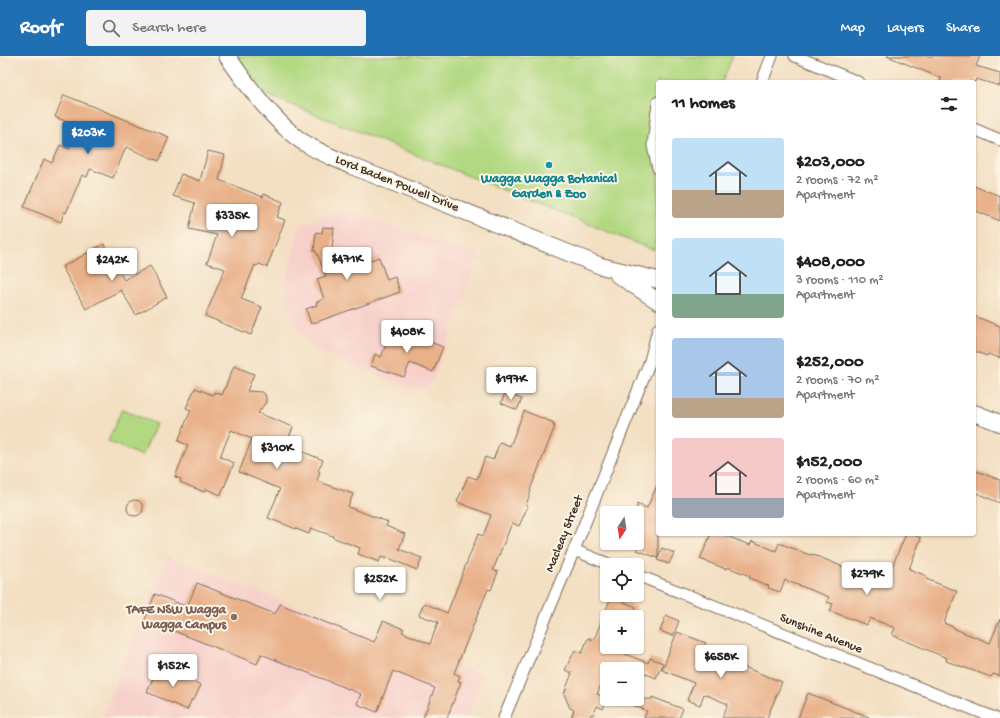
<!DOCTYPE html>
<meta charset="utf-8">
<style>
:root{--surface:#fff;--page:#f2f2f2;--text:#202124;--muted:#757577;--accent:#1f6fb2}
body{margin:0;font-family:"Gochi Hand",sans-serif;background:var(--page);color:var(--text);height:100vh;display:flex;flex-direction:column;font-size:15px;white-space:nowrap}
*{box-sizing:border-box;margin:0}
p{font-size:13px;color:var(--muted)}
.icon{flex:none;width:22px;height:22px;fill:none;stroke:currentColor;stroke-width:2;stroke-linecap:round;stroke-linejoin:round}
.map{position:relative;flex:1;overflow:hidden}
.drawer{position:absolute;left:656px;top:24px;width:320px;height:456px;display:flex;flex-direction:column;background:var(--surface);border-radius:4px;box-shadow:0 1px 3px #0004}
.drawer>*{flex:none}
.needle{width:26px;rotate:192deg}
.buttons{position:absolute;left:600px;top:450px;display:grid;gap:8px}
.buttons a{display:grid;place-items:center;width:44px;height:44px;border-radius:4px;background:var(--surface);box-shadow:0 1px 3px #0004;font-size:20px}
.price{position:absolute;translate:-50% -34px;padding:0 9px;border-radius:4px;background:#fff;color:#222;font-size:13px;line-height:26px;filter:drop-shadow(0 1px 2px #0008)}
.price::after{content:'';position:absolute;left:50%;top:24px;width:12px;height:9px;margin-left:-6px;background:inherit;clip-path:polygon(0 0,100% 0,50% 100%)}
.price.on{background:var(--accent);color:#fff}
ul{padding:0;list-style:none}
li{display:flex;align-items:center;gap:12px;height:100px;padding:0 16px}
li span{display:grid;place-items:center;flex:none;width:112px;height:80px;border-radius:4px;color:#555}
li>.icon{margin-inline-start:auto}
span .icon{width:48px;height:48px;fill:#fffc;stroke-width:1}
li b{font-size:17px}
h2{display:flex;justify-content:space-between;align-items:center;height:48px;padding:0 16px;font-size:17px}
header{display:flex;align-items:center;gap:24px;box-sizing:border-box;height:56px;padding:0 20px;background:var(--accent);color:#fff}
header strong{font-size:19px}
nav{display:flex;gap:22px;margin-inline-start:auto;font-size:14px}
.search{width:280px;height:36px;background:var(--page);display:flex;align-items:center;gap:10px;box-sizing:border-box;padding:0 14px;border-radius:4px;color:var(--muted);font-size:15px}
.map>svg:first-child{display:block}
</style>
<header>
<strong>Roofr</strong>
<div class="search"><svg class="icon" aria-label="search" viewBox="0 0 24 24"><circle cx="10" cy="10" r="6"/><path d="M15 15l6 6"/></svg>Search here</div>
<nav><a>Map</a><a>Layers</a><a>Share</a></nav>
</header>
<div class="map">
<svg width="1000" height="662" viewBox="0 0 1000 662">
<rect width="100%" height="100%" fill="#fcf5e5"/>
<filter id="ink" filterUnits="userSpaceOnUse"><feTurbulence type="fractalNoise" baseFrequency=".025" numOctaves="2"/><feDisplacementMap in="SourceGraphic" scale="8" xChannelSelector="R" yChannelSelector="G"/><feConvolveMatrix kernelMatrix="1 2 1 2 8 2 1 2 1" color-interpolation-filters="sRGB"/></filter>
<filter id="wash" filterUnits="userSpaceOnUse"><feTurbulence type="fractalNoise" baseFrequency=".012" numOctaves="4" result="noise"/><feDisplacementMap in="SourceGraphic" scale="16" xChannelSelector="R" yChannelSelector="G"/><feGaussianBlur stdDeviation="0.9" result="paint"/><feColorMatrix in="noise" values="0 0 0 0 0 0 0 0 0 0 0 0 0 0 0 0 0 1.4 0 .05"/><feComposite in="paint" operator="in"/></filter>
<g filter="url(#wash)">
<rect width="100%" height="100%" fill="#f3dfc2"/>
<path fill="#f7d0cb" d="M350 155 479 200 431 328 417 334 317 294 301 278 289 254 286 224 301 169 323 160Z
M167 501 484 620 466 662H101Z"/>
<path fill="#b2d982" stroke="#768250" d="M237 0H733L722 26H658V180L653 194 262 37Z
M122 353 156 368 142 400 108 385Z"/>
<g id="blocks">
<path fill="#e9b18a" d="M887 0H980L976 10 1000 17V30L976 23 975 26H940L941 22Z
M64 39 169 81 159 105 126 91 113 122 90 113 87 121 82 119 66 157 64 156 61 166 24 151 44 103 52 107 60 89 69 93 78 70 55 61Z
M208 95 225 99 219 124 263 141 264 138 283 146 277 161 285 164 267 211 259 208 257 210 255 209 241 243 262 251 251 279 205 260 225 213 207 207 217 179 189 173 195 147 173 140 181 118 200 125Z
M974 130 1000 140V165L974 154Z
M323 171 334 172 331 204 355 195 360 208 379 201 387 224 395 221 400 236 311 268 306 253 317 249 316 246 324 243 317 223 326 220 316 195H314L316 176 322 177Z
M104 188 124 224 150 210 167 241 136 259 121 234 86 253 62 211Z
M974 260 1000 270V302L988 298 987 300 974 295Z
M393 271 443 291 433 316 410 307 404 321 371 310 375 298 381 301Z
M234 310 254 318 247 335 262 336 265 338 266 342V346L258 357 293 371 286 389 323 404 318 415 320 416 317 425 353 438 348 451 388 466 386 470 405 478 399 493 422 502 417 514 386 501V503L381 501 379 506 358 498 360 492 332 481 333 480 311 472 309 478 268 462 280 433 239 416 252 383 231 374 220 401 234 407 221 439 206 433 204 436 180 426 181 423 175 421 188 389 178 385 191 354 186 352 195 332 213 339 214 336 222 339Z
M505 337 522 343 517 354 501 347Z
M524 355 554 367 553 370H555L530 434 531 435 526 449 528 450 519 470 512 467 493 514 498 516 491 534 488 533 454 617 460 620 458 625 461 626 447 662H423L435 632 393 615 377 656 357 648 361 638 261 598 257 608 159 569 158 571 144 566 155 538 187 551 197 527 275 558 280 548 374 586 383 565 404 573 402 576 430 588 438 566 419 559 424 547 447 557 478 478 483 480 491 459 457 446 468 420 477 423 485 401 493 404 500 386 510 390Z
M974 414 1000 424V447L974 436Z
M658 427V502L637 494V448L647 452Z
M127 452a8 8 0 1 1 16 0a8 8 0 1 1-16 0Z
M711 478H721L750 489 752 485 776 495 779 487 810 499 811 498 824 503 863 519V521L884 529 906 478H911L921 482 909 513 927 520 926 523 957 535 944 567 955 572V573L990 587 1000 563V620L993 618 991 621 946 605 947 602 892 579 895 572 870 562 867 569 830 555 833 548 827 546 829 541 785 524 780 536 768 532 769 530 749 522 750 520 727 511 726 513 700 503Z
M662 492 674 497 669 508 657 504Z
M611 541 636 551 632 561H607V591H627L625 598 648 607 650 602 663 607 661 612 662 613H660L656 622 637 614V613H607L597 638 607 642 603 653 597 650 593 659 591 658 589 662H571L574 654 570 652 564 638 572 617 565 614 575 594 582 597 588 582 593 584 595 581Z
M666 559 679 565 673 580 660 575Z
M677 576 706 587 704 590 732 601 731 606 782 626 767 662H722L728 648 704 638 700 649 687 644 694 627 662 614Z
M158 610 201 629 194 644 192 643 187 654 147 636Z
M808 637 869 661V662H798Z
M652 641 683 653 679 662H644L647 655 620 644 652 643Z"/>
</g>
</g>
<g filter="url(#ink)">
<use href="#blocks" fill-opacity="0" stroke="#7b6957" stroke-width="1"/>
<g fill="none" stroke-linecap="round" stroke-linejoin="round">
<g stroke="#7b6957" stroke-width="13">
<path id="street" d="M795 0 858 26
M762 26 772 0
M658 46 653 90 658 112
M974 73 1000 84
M574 494 611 509
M637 519 995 662
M504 662 574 494 650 305 658 273"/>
</g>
<g stroke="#7b6957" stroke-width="18">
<path id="secondary" d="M227 0C246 27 265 54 290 76 306 91 330 100 349 109L601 210 658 224
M618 219 658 245
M974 357 1000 367"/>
</g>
<use href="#street" stroke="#fff" stroke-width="11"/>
<use href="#secondary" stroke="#fff" stroke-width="16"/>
</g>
</g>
<circle fill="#0f9aa8" stroke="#fcf5e5" stroke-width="1.5" cx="549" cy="109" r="4"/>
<circle fill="#8d6e63" stroke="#fcf5e5" stroke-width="1.5" cx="234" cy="561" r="4"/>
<g text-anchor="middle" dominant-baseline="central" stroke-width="4" stroke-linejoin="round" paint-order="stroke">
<g font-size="13" font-weight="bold" fill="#0d838f" stroke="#fcf5e5">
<text x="549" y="123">Wagga Wagga Botanical<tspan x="549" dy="15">Garden &amp; Zoo</tspan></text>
</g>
<g font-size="13" fill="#3b2a1e" stroke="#fcf5e5">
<text transform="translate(397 128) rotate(22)">Lord Baden Powell Drive</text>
<text transform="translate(565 478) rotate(-68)">Macleay Street</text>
<text transform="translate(821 578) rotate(22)">Sunshine Avenue</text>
</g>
<g font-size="13" font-weight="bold" fill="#785e54" stroke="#fcf5e5" text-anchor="end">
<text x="226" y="554">TAFE NSW Wagga<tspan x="226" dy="15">Wagga Campus</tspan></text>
</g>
</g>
</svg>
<div class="buttons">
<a><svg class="needle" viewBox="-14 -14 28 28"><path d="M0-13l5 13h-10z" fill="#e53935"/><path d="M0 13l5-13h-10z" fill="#757577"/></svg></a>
<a><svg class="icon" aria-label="locate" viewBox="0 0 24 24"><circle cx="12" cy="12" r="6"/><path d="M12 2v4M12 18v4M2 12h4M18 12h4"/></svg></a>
<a>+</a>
<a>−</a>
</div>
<b class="price on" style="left:88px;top:99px">$203K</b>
<b class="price" style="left:232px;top:182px">$335K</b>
<b class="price" style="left:347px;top:225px">$471K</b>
<b class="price" style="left:112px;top:226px">$242K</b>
<b class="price" style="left:407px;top:298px">$408K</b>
<b class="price" style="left:511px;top:345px">$197K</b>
<b class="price" style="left:277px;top:414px">$310K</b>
<b class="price" style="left:867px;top:540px">$279K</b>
<b class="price" style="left:380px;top:545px">$252K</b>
<b class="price" style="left:721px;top:623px">$658K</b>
<b class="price" style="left:173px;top:632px">$152K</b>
<section class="drawer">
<h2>11 homes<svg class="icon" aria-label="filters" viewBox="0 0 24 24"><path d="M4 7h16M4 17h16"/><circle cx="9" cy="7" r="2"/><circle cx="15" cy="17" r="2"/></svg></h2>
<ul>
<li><span style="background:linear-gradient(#bfe0f5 65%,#b9a48a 0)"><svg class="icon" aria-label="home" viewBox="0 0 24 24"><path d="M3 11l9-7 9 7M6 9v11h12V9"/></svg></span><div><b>$203,000</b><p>2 rooms · 72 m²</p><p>Apartment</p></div></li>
<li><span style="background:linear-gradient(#bfe0f5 70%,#7fa58c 0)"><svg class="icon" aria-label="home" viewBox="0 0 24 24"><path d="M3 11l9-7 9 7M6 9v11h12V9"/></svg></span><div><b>$408,000</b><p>3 rooms · 110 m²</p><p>Apartment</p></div></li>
<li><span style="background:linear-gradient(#a9c7e8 75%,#b9a48a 0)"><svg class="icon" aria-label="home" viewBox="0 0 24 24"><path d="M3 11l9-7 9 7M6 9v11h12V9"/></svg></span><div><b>$252,000</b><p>2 rooms · 70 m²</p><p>Apartment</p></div></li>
<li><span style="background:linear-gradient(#f6c9c9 75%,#9aa5b1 0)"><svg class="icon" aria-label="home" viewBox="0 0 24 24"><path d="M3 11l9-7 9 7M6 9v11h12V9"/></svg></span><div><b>$152,000</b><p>2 rooms · 60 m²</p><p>Apartment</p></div></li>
</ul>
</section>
</div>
